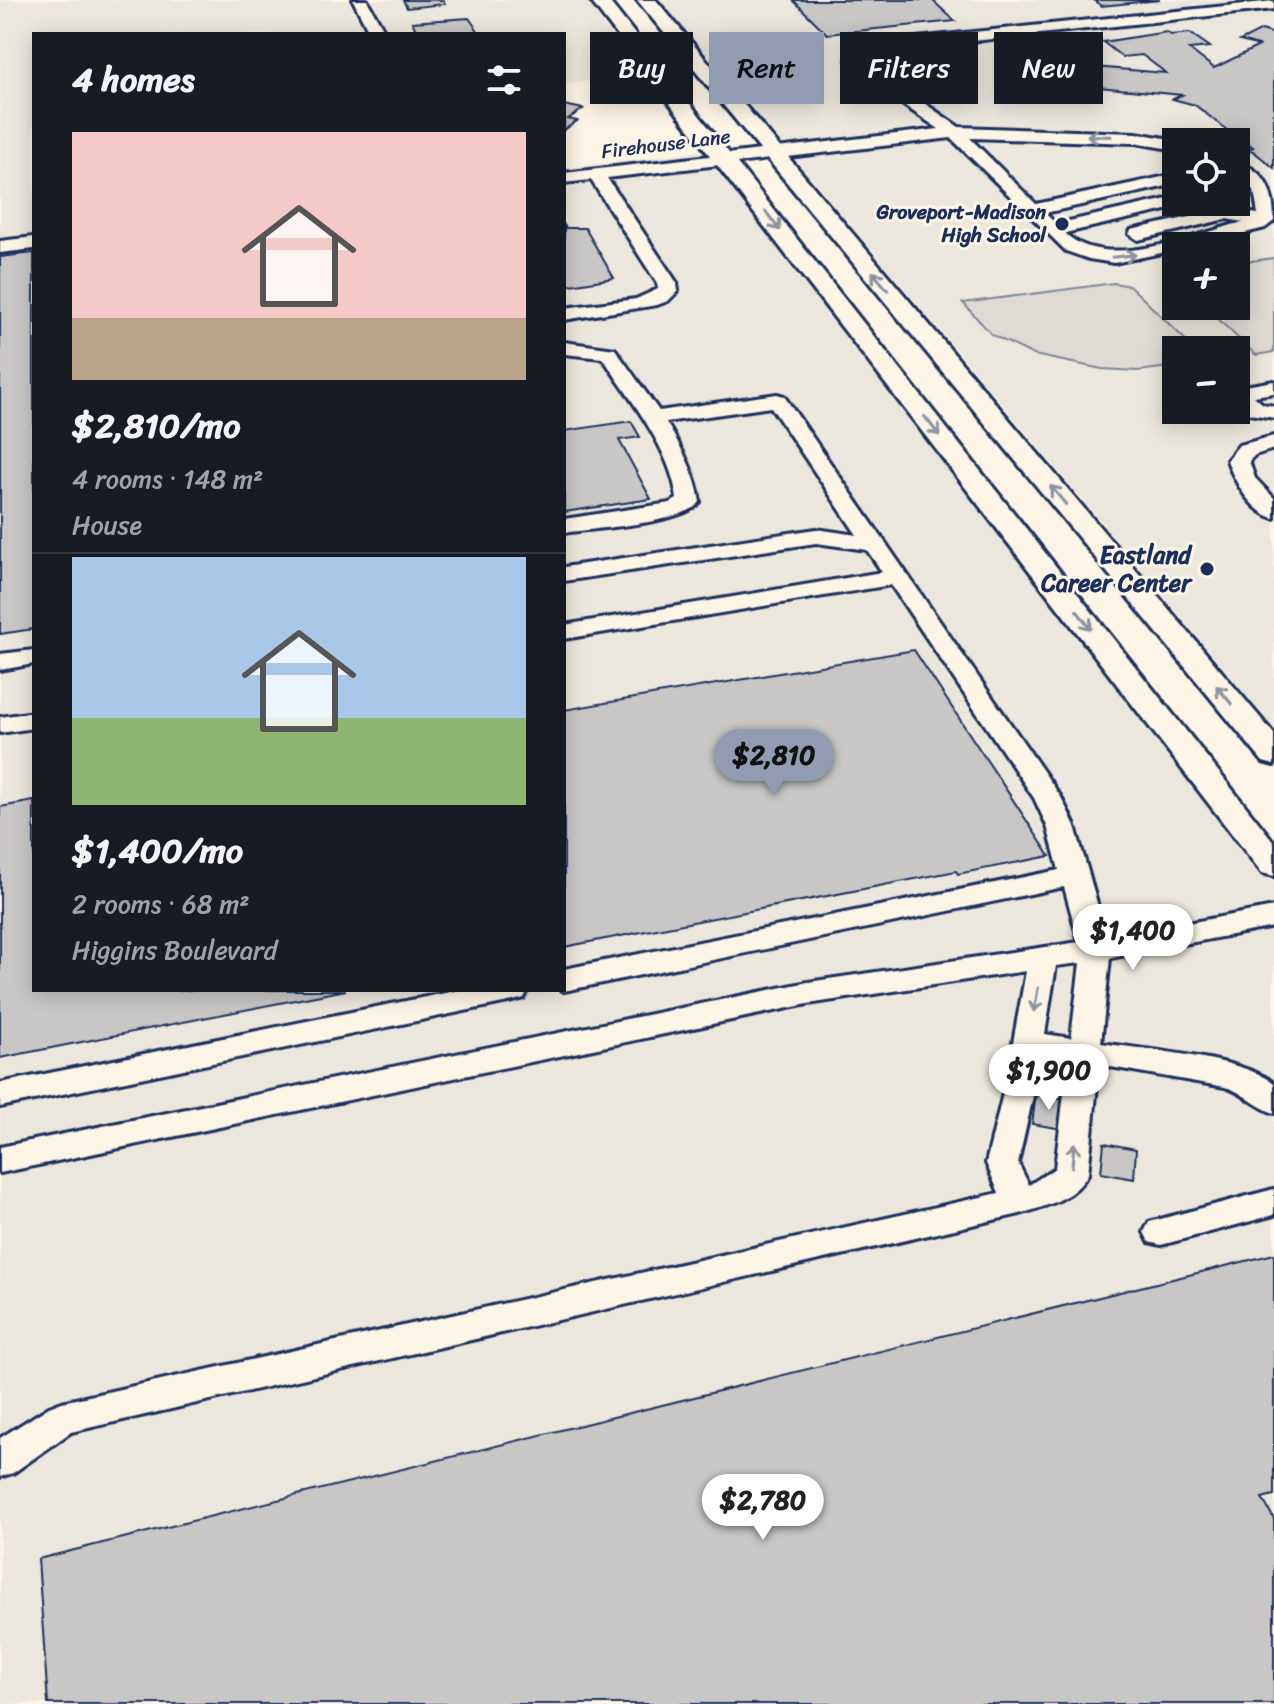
<!DOCTYPE html>
<meta charset="utf-8">
<style>
:root{--surface:#171b24;--page:#242831;--text:#f1f3f6;--muted:#9ea1a6;--line:#363941;--accent:#919bb2}
body{margin:0;font-family:Sriracha,sans-serif;background:var(--page);color:var(--text);height:100vh;display:flex;flex-direction:column;font-size:30px;white-space:nowrap}
*{box-sizing:border-box;margin:0}
p{font-size:26px;color:var(--muted)}
.icon{flex:none;width:44px;height:44px;fill:none;stroke:currentColor;stroke-width:2;stroke-linecap:round;stroke-linejoin:round}
.map{position:relative;flex:1;overflow:hidden}
.panel{position:absolute;left:32px;top:32px;width:534px;height:960px;display:flex;flex-direction:column;background:var(--surface);border-radius:0px;box-shadow:0 4px 20px #0003}
.panel>*{flex:none}
.guide{position:absolute;left:590px;top:32px;width:564px;height:72px;display:flex;gap:16px}
.buttons{position:absolute;left:1162px;top:128px;display:grid;gap:16px}
.buttons a{display:grid;place-items:center;width:88px;height:88px;border-radius:0px;background:var(--surface);box-shadow:0 4px 20px #0003;font-size:40px}
.price{position:absolute;translate:-50% -68px;padding:0 18px;border-radius:28px;background:#fff;color:#222;font-size:26px;line-height:52px;filter:drop-shadow(0 2px 4px #0008)}
.price::after{content:'';position:absolute;left:50%;top:48px;width:24px;height:18px;margin-left:-12px;background:inherit;clip-path:polygon(0 0,100% 0,50% 100%)}
.price.current{background:var(--accent);color:#111}
ul{padding:0;list-style:none}
li{display:grid;align-content:center;gap:16px;height:424px;padding:0 40px}
li+li{border-top:2px solid var(--line)}
li span{display:grid;place-items:center;height:248px;border-radius:0px;color:#555}
li>.icon{margin-inline-start:auto}
span .icon{width:144px;height:144px;fill:#fffc;stroke-width:1}
li b{font-size:34px}
h2{display:flex;justify-content:space-between;align-items:center;height:96px;padding:0 40px;font-size:34px}
.tag{padding:0 28px;border-radius:0px;background:var(--surface);box-shadow:0 4px 20px #0003;font-size:28px;line-height:72px}
.tag.current{background:var(--accent);color:#111}
.map>svg:first-child{display:block}
</style>
<div class="map">
<svg width="1274" height="1704" viewBox="0 0 1274 1704">
<rect width="100%" height="100%" fill="#fcf5e5"/>
<filter id="ink" filterUnits="userSpaceOnUse"><feTurbulence type="fractalNoise" baseFrequency=".0125" numOctaves="2"/><feDisplacementMap in="SourceGraphic" scale="16" xChannelSelector="R" yChannelSelector="G"/><feConvolveMatrix kernelMatrix="1 2 1 2 8 2 1 2 1" color-interpolation-filters="sRGB"/></filter>
<g filter="url(#ink)">
<path fill="#ece7dc" fill-rule="evenodd" d="M0 0H586L640 75 564 84V34H34V990H564V168L700 151 1274 866V1704H0Z
M660 0H1274V728L1003 405ZM1176 142H1236V202H1176ZM1176 246H1236V306H1176ZM1176 350H1236V410H1176Z"/>
<path fill="#dfdbd4" stroke="#7d8599" stroke-width="2" d="M1274 258V352L1256 355 1204 306H1236V263Z
M1114 283 1130 286 1196 350H1176V366L1138 371 1102 369 1034 355 992 335 963 303Z"/>
<path fill="#c8c7c6" stroke="#1b2f5e" stroke-width="2" d="M403 0H443L445 4 407 8Z
M793 0H932L955 21 827 34Z
M1094 0H1160L1101 6Z
M469 18 479 32 418 34 412 22Z
M1262 30 1274 34V168L1253 151 1246 150 1253 147 1245 141 1233 140 1237 138 1195 105 1173 99 1182 95 1077 85 1075 93 1053 92 1029 90 1031 81H1024L1030 61 1040 62 1042 54 1084 58 1082 66 1166 73 1142 55 1122 57 1103 42 1167 32 1171 35 1190 33 1210 47 1189 49 1214 68 1259 46 1240 41Z
M564 105 583 109 568 119 577 121 564 130Z
M564 225 566 228H585L614 278 564 286Z
M34 253V629L0 634V257Z
M631 421 640 437 619 440 651 499 564 512V431Z
M914 650 1050 856 958 874 956 871 564 947V710Z
M34 801V990H346L0 1058V807Z
M1036 1094 1066 1099 1063 1129 1032 1124Z
M1104 1143 1136 1149 1134 1179 1101 1173Z
M1274 1254V1495L1262 1498 1274 1519V1704H48L38 1559Z"/>
<g fill="none" stroke-linecap="round" stroke-linejoin="round">
<g stroke="#1b2f5e" stroke-width="6">
<path id="minor" d="M353 0H367L386 34H370Z
M1274 1V9L871 52 864 55 863 61 959 127 1136 133 1182 141 1176 142V150L1136 143 970 138 1036 204 1176 174V184L1045 213 1056 224 1176 197V202H1187L1184 206 1065 233C1105 273 1195 234 1243 222L1226 219 1138 240 1129 234 1131 230 1226 209 1258 214 1254 191 1236 174V162C1267 170 1274 194 1274 221L1265 228 1193 246H1176V250L1114 263 1089 259 1066 251 951 138 607 178 677 283 678 291 668 301 657 305 564 320V308L636 299 658 289 657 283 591 180 564 183V173L939 129 856 73 847 61 849 53 867 43Z
M34 237V249L0 253V241Z
M564 342 615 349 659 411 777 394 784 396 1061 797 1075 826 1107 938 1274 907V927L1110 958 1101 1043C1146 1050 1241 1057 1274 1083V1113C1255 1107 1244 1092 1225 1087L1099 1065 1088 1174C1074 1199 1046 1206 1020 1214L71 1432 13 1473 0 1477V1438L49 1407 62 1402 999 1193 986 1163 1006 1081 1026 971 808 1004 0 1173V1147L808 982 1079 942 1064 887 564 991 562 990 564 969 1059 870 1047 826 1034 798 891 585 564 639V625L882 572 867 550 816 543 564 581V567L816 529 857 535 771 407 666 422C681 447 696 473 700 502 684 524 593 528 564 533V519L670 503 677 499C671 450 633 404 607 364L602 358 564 354ZM1080 963 1071 1038 1045 1034 1056 966ZM1042 1056 1068 1060 1055 1168 1029 1185 1018 1163Z
M1274 381V393L1254 396 1263 404 1274 406V418L1250 414 1236 402 1239 387Z
M1274 436V449L1255 455 1249 461 1255 478 1274 498V518C1251 512 1234 481 1227 460L1239 445Z
M34 650V664L0 670V654Z
M34 712V728L0 733V717Z
M460 990H528L524 998 513 1001 0 1107V1083Z
M1274 1189V1215L1161 1245 1149 1242 1144 1232 1149 1222Z"/>
</g>
<g stroke="#1b2f5e" stroke-width="6">
<path id="major" d="M590 0H608L1274 842V876L1262 873Z
M637 0H656L1274 734V765L1263 762Z"/>
</g>
<use href="#minor" fill="#fcf5e5" fill-rule="evenodd"/>
<use href="#major" fill="#fcf5e5" fill-rule="evenodd"/>
</g>
<defs><path id="oneway-shaft" d="M-6 0H5M1.5-3L5.5 0L1.5 3" fill="none" stroke-width="1.6" stroke-linecap="round" stroke-linejoin="round" transform="scale(2)"/></defs>
<g stroke="#8c92a2">
<use href="#oneway-shaft" transform="translate(1099 136) rotate(-178)"/>
<use href="#oneway-shaft" transform="translate(773 221) rotate(52)"/>
<use href="#oneway-shaft" transform="translate(1124 256) rotate(-6)"/>
<use href="#oneway-shaft" transform="translate(880 281) rotate(-130)"/>
<use href="#oneway-shaft" transform="translate(932 426) rotate(52)"/>
<use href="#oneway-shaft" transform="translate(1058 495) rotate(-130)"/>
<use href="#oneway-shaft" transform="translate(1084 620) rotate(52)"/>
<use href="#oneway-shaft" transform="translate(1224 695) rotate(-130)"/>
<use href="#oneway-shaft" transform="translate(1036 1000) rotate(100)"/>
<use href="#oneway-shaft" transform="translate(1073 1155) rotate(-84)"/>
</g>
</g>
<g fill="#1b2f5e" stroke="#fcf5e5" stroke-width="3">
<circle cx="1062" cy="224" r="8"/>
<circle cx="1207" cy="569" r="8"/>
</g>
<g text-anchor="middle" dominant-baseline="central" stroke-width="6" stroke-linejoin="round" paint-order="stroke">
<g font-size="20" fill="#1b2f5e" stroke="#fcf5e5">
<text transform="translate(666 144) rotate(-7)">Firehouse Lane</text>
</g>
<g font-size="20" font-weight="bold" fill="#1b2f5e" stroke="#fcf5e5" text-anchor="end">
<text x="1046" y="212">Groveport-Madison<tspan x="1046" dy="23">High School</tspan></text>
</g>
<g font-size="24" font-weight="bold" fill="#1b2f5e" stroke="#fcf5e5" text-anchor="end">
<text x="1191" y="555">Eastland<tspan x="1191" dy="28">Career Center</tspan></text>
</g>
</g>
</svg>
<div class="buttons">
<a><svg class="icon" aria-label="locate" viewBox="0 0 24 24"><circle cx="12" cy="12" r="6"/><path d="M12 2v4M12 18v4M2 12h4M18 12h4"/></svg></a>
<a>+</a>
<a>−</a>
</div>
<b class="price current" style="left:774px;top:797px">$2,810</b>
<b class="price" style="left:1133px;top:972px">$1,400</b>
<b class="price" style="left:1049px;top:1112px">$1,900</b>
<b class="price" style="left:763px;top:1542px">$2,780</b>
<div class="guide">
<a class="tag">Buy</a>
<a class="tag current">Rent</a>
<a class="tag">Filters</a>
<a class="tag">New</a>
</div>
<section class="panel">
<h2>4 homes<svg class="icon" aria-label="filters" viewBox="0 0 24 24"><path d="M4 7h16M4 17h16"/><circle cx="9" cy="7" r="2"/><circle cx="15" cy="17" r="2"/></svg></h2>
<ul>
<li><span style="background:linear-gradient(#f6c9c9 75%,#b9a48a 0)"><svg class="icon" aria-label="home" viewBox="0 0 24 24"><path d="M3 11l9-7 9 7M6 9v11h12V9"/></svg></span><div><b>$2,810/mo</b><p>4 rooms · 148 m²</p><p>House</p></div></li>
<li><span style="background:linear-gradient(#a9c7e8 65%,#8fb573 0)"><svg class="icon" aria-label="home" viewBox="0 0 24 24"><path d="M3 11l9-7 9 7M6 9v11h12V9"/></svg></span><div><b>$1,400/mo</b><p>2 rooms · 68 m²</p><p>Higgins Boulevard</p></div></li>
</ul>
</section>
</div>
